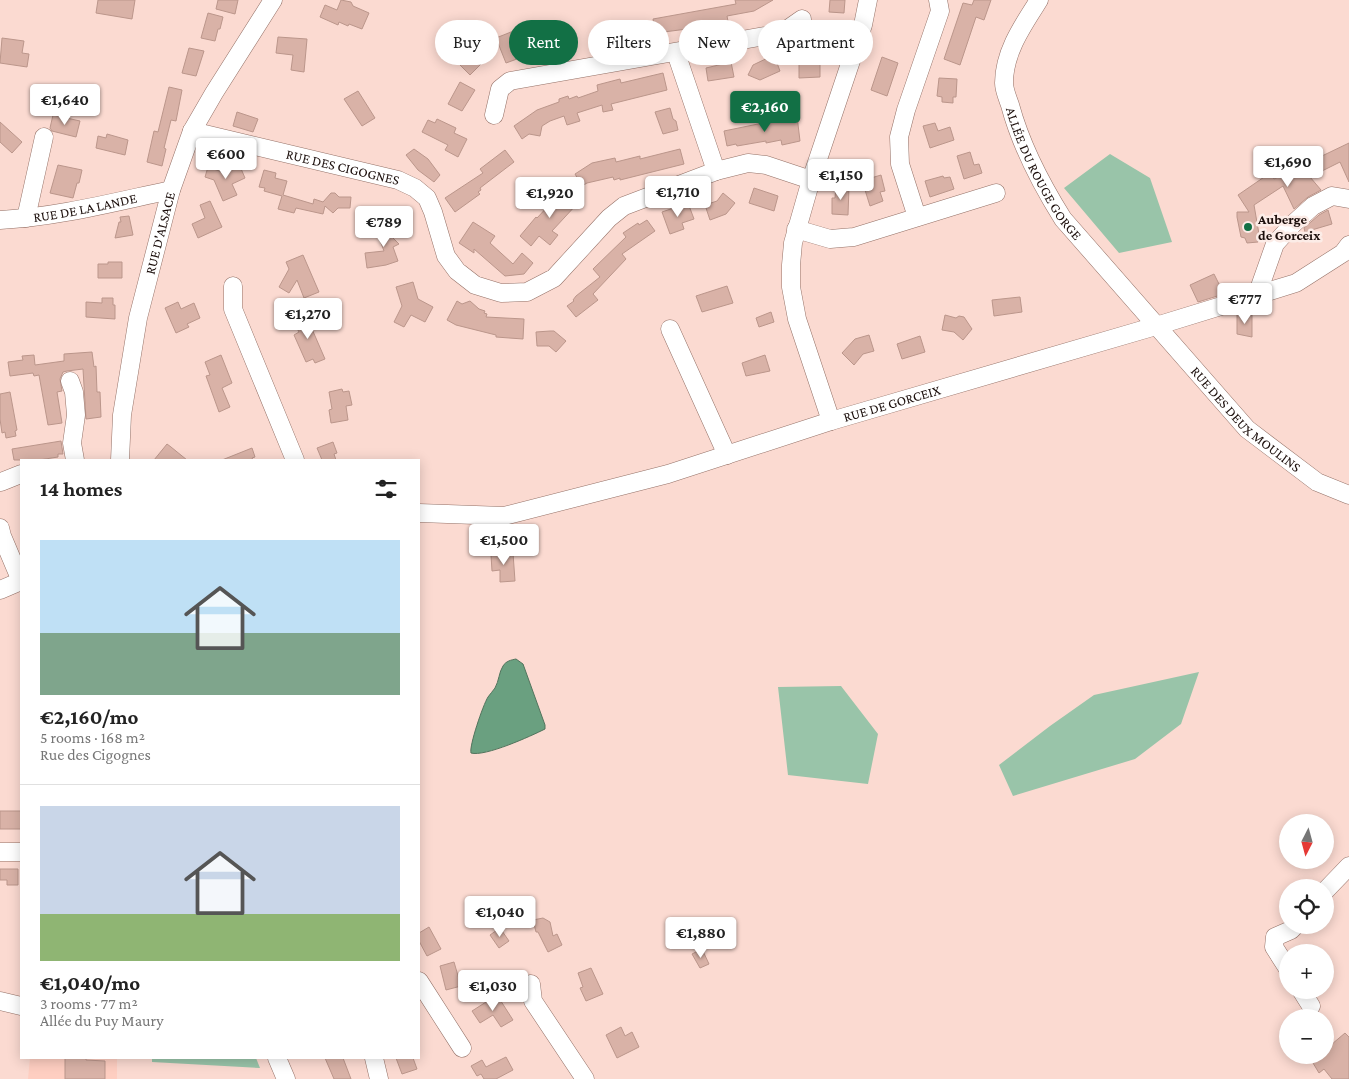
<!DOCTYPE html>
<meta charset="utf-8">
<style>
:root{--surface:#fff;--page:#f6f6f6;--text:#222;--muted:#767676;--line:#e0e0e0;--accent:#127045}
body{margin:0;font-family:"Crimson Pro",serif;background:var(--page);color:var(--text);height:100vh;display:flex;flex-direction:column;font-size:19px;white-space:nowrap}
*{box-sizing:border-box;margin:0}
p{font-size:16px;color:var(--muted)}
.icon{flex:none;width:28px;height:28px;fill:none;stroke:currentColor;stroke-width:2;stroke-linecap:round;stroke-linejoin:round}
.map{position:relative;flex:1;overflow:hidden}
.sheet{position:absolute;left:20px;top:459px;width:400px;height:600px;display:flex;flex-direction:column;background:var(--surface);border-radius:0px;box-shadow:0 2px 12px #0003}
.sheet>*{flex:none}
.top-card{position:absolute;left:435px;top:20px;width:475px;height:45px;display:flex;gap:10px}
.needle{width:32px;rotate:186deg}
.tools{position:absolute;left:1279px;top:814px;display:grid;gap:10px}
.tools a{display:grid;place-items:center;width:55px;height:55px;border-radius:50%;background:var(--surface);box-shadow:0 2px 12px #0003;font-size:25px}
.price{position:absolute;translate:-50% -42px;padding:0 11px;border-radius:5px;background:#fff;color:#222;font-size:16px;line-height:32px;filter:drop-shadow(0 1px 2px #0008)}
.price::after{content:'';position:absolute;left:50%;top:30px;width:15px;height:11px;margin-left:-8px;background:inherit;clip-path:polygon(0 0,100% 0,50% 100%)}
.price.current{background:var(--accent);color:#fff}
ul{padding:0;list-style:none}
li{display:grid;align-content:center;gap:10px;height:265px;padding:0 20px}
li+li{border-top:1px solid var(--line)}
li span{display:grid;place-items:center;height:155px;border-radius:0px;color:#555}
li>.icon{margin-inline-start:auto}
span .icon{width:90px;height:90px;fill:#fffc;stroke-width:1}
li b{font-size:21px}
h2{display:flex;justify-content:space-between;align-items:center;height:60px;padding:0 20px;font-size:21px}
.tag{padding:0 18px;border-radius:22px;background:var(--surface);box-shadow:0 2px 12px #0003;font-size:18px;line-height:45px}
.tag.current{background:var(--accent);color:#fff}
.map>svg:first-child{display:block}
</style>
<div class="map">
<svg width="1349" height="1079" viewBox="0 0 1349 1079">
<rect width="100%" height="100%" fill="#fbdad1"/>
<path fill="#fecec1" d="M30 1058H117V1079H28Z"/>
<path fill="#99c4a9" d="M1110 154 1150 178 1172 242 1119 253 1064 188Z
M1199 672 1181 724 1135 759 1013 796 999 765 1050 726 1094 695Z
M841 686 878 734 868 784 788 775 778 687Z
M152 1058H256L260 1068 152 1062Z"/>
<path fill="#6aa080" stroke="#52745d" d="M516 659 523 664 545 725V729C531 736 485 757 471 753 469 746 483 705 488 697 490 694 493 691 495 688 499 681 499 672 503 666 506 661 511 660 516 659Z"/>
<path fill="#d9b2a7" stroke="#bb968b" d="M98 0H135L132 19 96 13Z
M218 0H238L235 14 216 9Z
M341 0 351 2 353 6 369 13 362 29 349 24 348 26 339 22 338 25 320 17 325 5 337 10Z
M735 0H773L754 11 727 16 728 21 687 26V29L656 33 653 19 736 4Z
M830 0H845L844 13 829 12Z
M974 0H991L984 20 976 17 960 65 944 59 963 3 972 5Z
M208 13 223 17 220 29H218L215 41 201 38Z
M526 26 532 41 513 49 517 59 506 63 496 38Z
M570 34 573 48 550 54 547 38Z
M278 37 307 39 304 72 291 70 293 55 276 53Z
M2 38 24 41 22 53 29 54 27 67 0 63Z
M474 43 486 55 480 61 482 63 470 75 456 61Z
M189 48 204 51 196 76 182 73Z
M774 55 780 71 760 80 748 75 753 65Z
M882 57 898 63 887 96 871 90Z
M799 58H820V77L799 78Z
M731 62 734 77 708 81 706 68Z
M663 73 667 90 611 104 613 110 603 112 602 105 577 113 580 121 567 125 564 116 550 121 542 126 540 136 529 134 522 139 514 126 537 110 559 102V99L568 96 569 99 577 96 578 98 598 91 597 85 620 79 621 83Z
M939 78 957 79 956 97H953V103L942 102V97L937 96Z
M460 82 475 90 462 111 448 104Z
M169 87 182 90 176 121 171 120 164 148 166 149 162 166 147 162 154 131 158 132Z
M358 91 375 118 362 126 344 99Z
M670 108 673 119 676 121 678 130 663 134 655 112Z
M237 112 258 119 253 132 233 126Z
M53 115 80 121 76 137 52 131 50 128Z
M797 116 800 141 782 145 781 140 766 143V141L737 146 736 144 727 146 724 131Z
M437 119 456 128 454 133 467 139 458 157 445 150 448 145 422 132 428 120 435 123Z
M0 122 22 142 12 153 0 142Z
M935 123 938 131 950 127 954 140 930 148 923 126Z
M107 134 128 140 125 155 96 148 98 136 106 138Z
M1349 143V182L1340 162 1310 177 1321 190 1308 197 1294 209 1283 186 1254 205 1259 234 1257 235 1258 242 1247 243 1245 238 1241 237 1237 217V212H1249L1238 195 1270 173 1274 179Z
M414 149 428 159 440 175 434 182 418 170 406 155Z
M680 149 684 164 620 180V178L614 180 613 177 587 183 582 186 575 174 592 163 615 158 616 162 640 156V159Z
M505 150 514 162 480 188 481 190 478 192 480 194 455 212 445 198 483 173 480 169Z
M970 152 974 165 979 164 982 173 964 179 957 156Z
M239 164 245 178 232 184 237 195 223 201 214 180 205 177 208 167 222 172Z
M58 165 82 170 79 183H77L73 198 50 193Z
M264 170 276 173 275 178 287 181 283 195 313 204 314 199 323 202 331 193H335L339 197H351L350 208H338L333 213 325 206 323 214 296 208 294 213 278 209 282 196 264 191 265 188 259 187Z
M869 172 871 178 881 175 885 191 880 192 883 201 870 206 860 174Z
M943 176 944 178 950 177 954 189 930 197 925 181Z
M836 186 849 187 848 215 832 214V198H835Z
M754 188 778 196 774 211 749 203Z
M564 189 577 200V204L552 231 558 235 550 245 539 236 531 246 520 236 536 217 537 218Z
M723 193 735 203 726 214 710 220 705 205 717 201Z
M210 201 222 227 198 238 192 224 205 218 200 205Z
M688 203 694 219 682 223 684 229 670 234 662 212Z
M1328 210 1332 224 1305 232 1304 228 1319 215Z
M129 216 133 235 115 238 119 222H121L120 217Z
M647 220 655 231 622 254 626 259 593 294 598 300 576 317 567 306 574 301 573 300 576 296 600 277 593 269 626 237 623 233 638 223 639 225Z
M390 221 395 234 392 237 399 244 393 247 398 261 386 265 367 268 365 253 384 251 375 227Z
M473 222 495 236 490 243 513 264 522 253 533 263 524 274 505 276 474 249V253L459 243Z
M303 255 319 292 304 298 297 280 289 293 279 287 289 269 286 262Z
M108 262H122V278H98V264H108Z
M1214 274 1224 294 1198 302 1190 285Z
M413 282 418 299 433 307 425 322 411 315 404 327 394 322 402 306 396 287Z
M727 286 733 303 702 312 696 296Z
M1020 297 1022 312 994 316 992 300Z
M102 298H113V305H115V319L86 317V302L102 303Z
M457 301 462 304 470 301 479 309 485 311 484 313 487 314 486 317 524 319 523 339 496 337V335L456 325 447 320Z
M178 302 181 309 194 303 200 318 187 324 189 327 176 333 165 308Z
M771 312 774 322 759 327 756 318Z
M1237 314 1252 315V337L1237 334Z
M312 315 317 327 312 329 325 359 315 363 313 359 306 362 294 335 299 332 294 323Z
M945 315 956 318 959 316 964 317 972 329 963 340 954 332 942 330Z
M550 331H554L566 341 556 352 549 346H537L536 332Z
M869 335 874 351 863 354 854 365 842 353 855 339Z
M920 336 925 352 902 359 897 344Z
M92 352 94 367 96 366 97 392H100L101 417 86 419 83 369 67 371 63 372 60 379 62 391 57 392 62 423 48 425 39 375 34 376 33 373 10 376 8 362 23 360 22 356 34 355 35 365 64 361V354Z
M221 355 232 383 222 388 230 407 219 412 206 376 210 375 205 362Z
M765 355 770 371 746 376 742 363Z
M342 389 343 392 349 391 352 405 346 406 348 420 331 423 329 410 332 409 329 392Z
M10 392 17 430 15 431 16 436 6 438 5 432 2 433 0 419V394Z
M61 441 63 454H58V457L39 460H14L12 449Z
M333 442 337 453 334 454 336 460H322L317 448Z
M167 444 171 447 187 460H154Z
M252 448 255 457 252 458 253 460H222Z
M513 553 515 581 500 582V570L492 571 491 555Z
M0 811H21V829H0Z
M0 869H18V885H7V880H0Z
M543 918 550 922 553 936 557 934 562 945 548 952 538 932H536L533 920Z
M429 927 441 949 427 956 419 941V933Z
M500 928 509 941 499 948 490 935Z
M702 949 709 964 700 968 692 954Z
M454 962 461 986 446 990 440 966Z
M591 968 603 994 586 1001 580 988 583 987 578 973Z
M497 995 513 1020 501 1027 493 1015 480 1023 472 1011Z
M621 1027 625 1036 632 1032 639 1047 617 1058 606 1035Z
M1345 1033 1349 1037V1079H1332L1324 1069 1319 1073 1313 1063 1321 1057 1319 1055H1325V1050Z
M506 1057 513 1070 496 1079H484L481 1074 477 1076 471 1066 482 1060 486 1067Z
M65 1058H86V1060L105 1061V1079H65Z
M325 1058H343L351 1079H334Z
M396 1058H413L417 1069 402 1074Z"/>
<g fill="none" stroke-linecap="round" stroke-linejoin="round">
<g stroke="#947167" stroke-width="19">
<g id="minor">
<path id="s1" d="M1039 0C1023 25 1004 52 1004 83 1004 90 1008 99 1010 105 1021 146 1041 184 1063 219L1247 429 1317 482 1349 495"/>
<path d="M676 53 716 171"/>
<path d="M494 115 500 89 510 81 782 33 802 19"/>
<path id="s2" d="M192 131 398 180 415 188 427 198 433 212 446 256 457 271 475 285 501 293 527 292 554 278 609 218 624 206 716 171 748 163 766 165 811 180"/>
<path d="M917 217 900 164 899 137 906 110 940 11 938 0"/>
<path d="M26 218 44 137"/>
<path id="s3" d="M0 220C58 217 114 202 171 190"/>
<path d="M796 229 830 239 854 237 996 193"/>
<path d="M233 286V309L295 460"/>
<path d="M1257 295 1275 244 1293 224 1313 206 1332 196 1349 199"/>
<path d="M670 329 727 455"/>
<path d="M70 381 74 392 76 415 72 443 75 460"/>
<path d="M831 421 797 319 791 287V265L793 243 811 180 863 25 868 0"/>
<path id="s4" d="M120 460 122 415 138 318 171 190 192 131 214 93 273 0"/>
<path d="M1 482 21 474"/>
<path id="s5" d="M419 513 504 516 668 474 831 421 1156 326 1296 283 1343 253 1349 245"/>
<path d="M0 528 2 536 21 581"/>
<path d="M0 590 21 581"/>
<path d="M0 852H21"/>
<path d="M1325 891 1349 866"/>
<path d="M1288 969 1274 947 1275 937 1291 930 1296 925"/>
<path d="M419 981 462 1048"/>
<path d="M531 984 533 1001 585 1079"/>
<path d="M1301 990 1311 1006"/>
<path d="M0 1001 21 1006"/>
<path d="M277 1058 286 1079"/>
<path d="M374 1058 379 1079"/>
</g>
</g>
<use href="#minor" stroke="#fff" stroke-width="18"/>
</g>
<circle fill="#127045" stroke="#fcece7" stroke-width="2" cx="1248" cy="227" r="5"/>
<g text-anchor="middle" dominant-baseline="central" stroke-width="5" stroke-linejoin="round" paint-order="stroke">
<g font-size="14" fill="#1b0e0b" stroke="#fcece7">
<text stroke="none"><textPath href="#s2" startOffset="155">RUE DES CIGOGNES</textPath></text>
<text stroke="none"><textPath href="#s1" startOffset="191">ALLÉE DU ROUGE GORGE</textPath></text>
<text stroke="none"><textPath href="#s3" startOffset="86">RUE DE LA LANDE</textPath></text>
<text stroke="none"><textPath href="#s4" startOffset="231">RUE D'ALSACE</textPath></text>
<text stroke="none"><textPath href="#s5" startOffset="489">RUE DE GORCEIX</textPath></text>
<text stroke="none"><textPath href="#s1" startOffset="512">RUE DES DEUX MOULINS</textPath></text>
</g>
<g font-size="14" font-weight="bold" fill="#1b0e0b" stroke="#fcece7" text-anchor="start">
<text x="1258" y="219">Auberge<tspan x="1258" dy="16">de Gorceix</tspan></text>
</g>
</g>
</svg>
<div class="tools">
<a><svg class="needle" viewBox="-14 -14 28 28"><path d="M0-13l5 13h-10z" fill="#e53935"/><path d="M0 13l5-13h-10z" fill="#767676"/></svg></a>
<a><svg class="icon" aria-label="locate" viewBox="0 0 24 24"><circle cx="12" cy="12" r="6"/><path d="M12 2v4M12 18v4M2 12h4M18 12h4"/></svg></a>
<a>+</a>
<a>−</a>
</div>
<b class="price" style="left:65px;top:126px">€1,640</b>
<b class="price current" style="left:765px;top:133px">€2,160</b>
<b class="price" style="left:226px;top:180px">€600</b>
<b class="price" style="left:1288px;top:188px">€1,690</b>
<b class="price" style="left:841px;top:201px">€1,150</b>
<b class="price" style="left:678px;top:218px">€1,710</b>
<b class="price" style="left:550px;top:219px">€1,920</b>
<b class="price" style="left:384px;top:248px">€789</b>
<b class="price" style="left:1245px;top:325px">€777</b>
<b class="price" style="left:308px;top:340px">€1,270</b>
<b class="price" style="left:504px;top:566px">€1,500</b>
<b class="price" style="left:500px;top:938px">€1,040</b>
<b class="price" style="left:701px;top:959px">€1,880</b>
<b class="price" style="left:493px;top:1012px">€1,030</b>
<div class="top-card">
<a class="tag">Buy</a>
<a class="tag current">Rent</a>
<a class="tag">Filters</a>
<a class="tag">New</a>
<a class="tag">Apartment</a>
</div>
<section class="sheet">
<h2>14 homes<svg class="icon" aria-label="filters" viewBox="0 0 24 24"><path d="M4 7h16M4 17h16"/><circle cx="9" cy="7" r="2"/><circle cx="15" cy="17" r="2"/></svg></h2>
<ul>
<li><span style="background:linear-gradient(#bfe0f5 60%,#7fa58c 0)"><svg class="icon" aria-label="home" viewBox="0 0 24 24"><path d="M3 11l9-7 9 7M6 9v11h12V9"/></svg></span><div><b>€2,160/mo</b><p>5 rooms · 168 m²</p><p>Rue des Cigognes</p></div></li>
<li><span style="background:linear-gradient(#c9d6e8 70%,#8fb573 0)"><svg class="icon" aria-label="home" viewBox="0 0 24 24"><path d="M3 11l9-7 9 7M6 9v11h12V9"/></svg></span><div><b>€1,040/mo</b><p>3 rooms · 77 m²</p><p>Allée du Puy Maury</p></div></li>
</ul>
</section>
</div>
